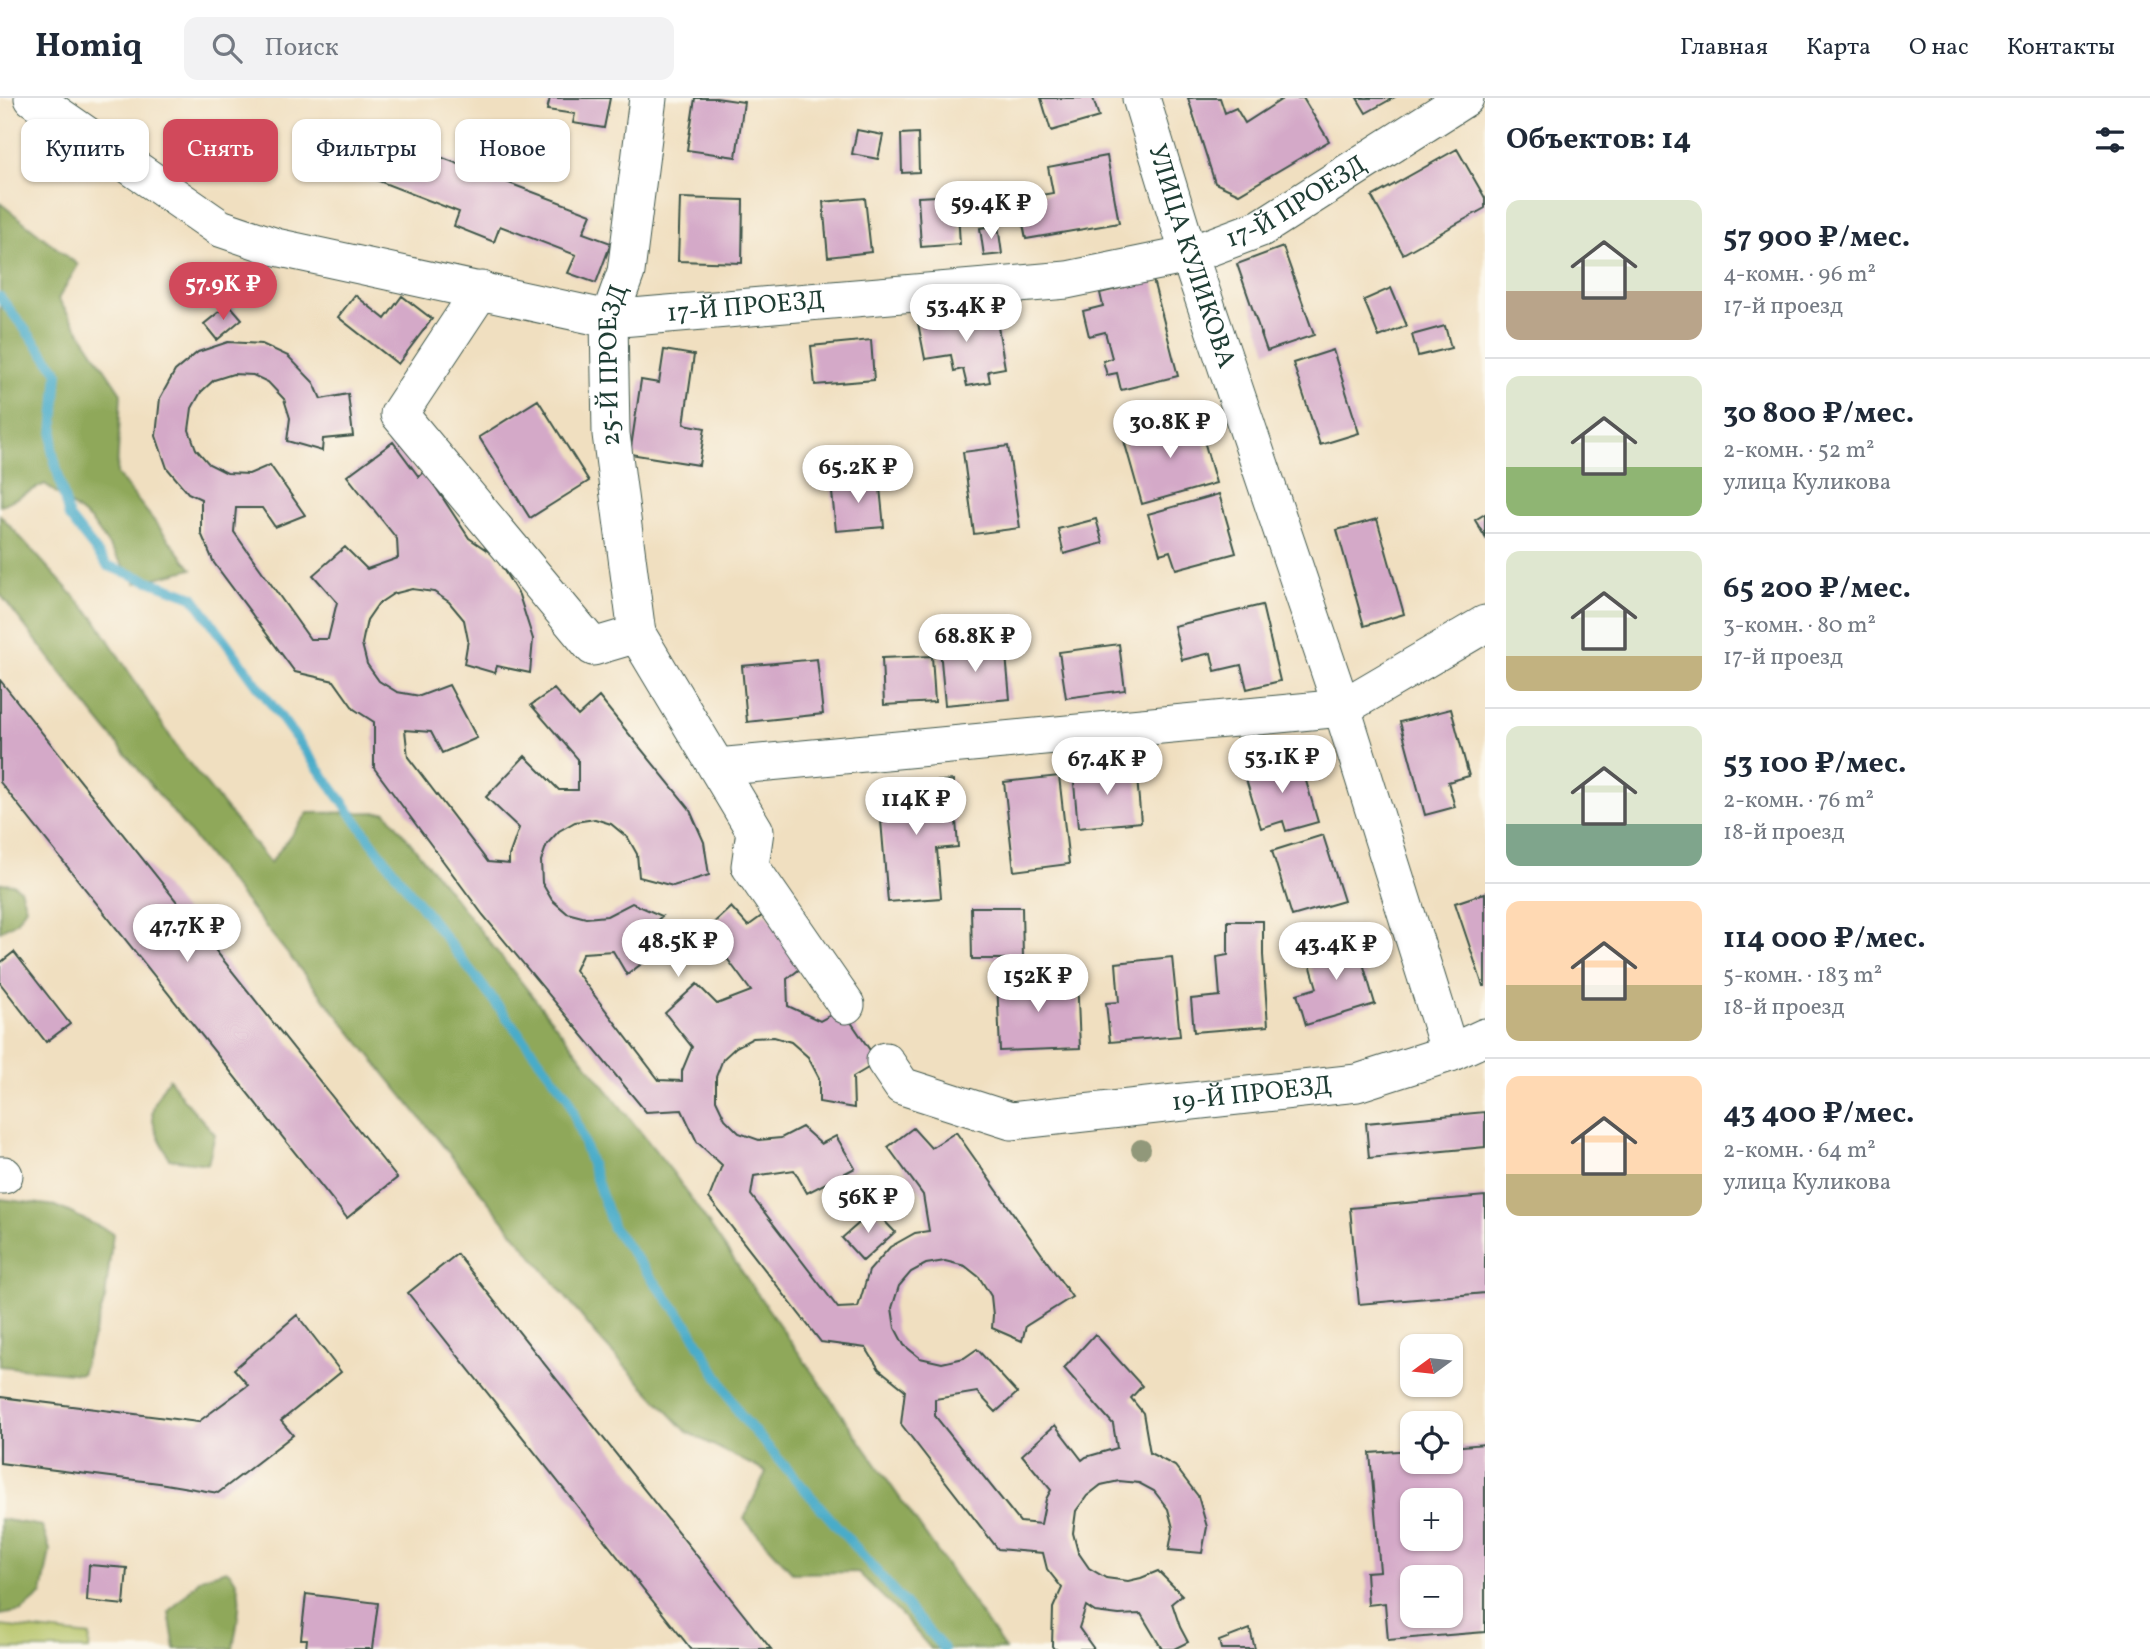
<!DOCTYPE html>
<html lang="ru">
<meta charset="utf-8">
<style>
:root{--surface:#fff;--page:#f2f2f3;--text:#1f2937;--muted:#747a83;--line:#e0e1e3;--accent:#d1495b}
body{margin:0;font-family:Vollkorn,serif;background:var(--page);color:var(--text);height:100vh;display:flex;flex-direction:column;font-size:26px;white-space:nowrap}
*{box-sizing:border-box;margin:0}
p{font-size:23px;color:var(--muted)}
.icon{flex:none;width:38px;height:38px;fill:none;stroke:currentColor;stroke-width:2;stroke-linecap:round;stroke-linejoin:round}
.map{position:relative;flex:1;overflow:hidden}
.details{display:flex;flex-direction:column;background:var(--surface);width:665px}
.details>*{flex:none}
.banner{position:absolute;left:21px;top:21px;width:665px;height:63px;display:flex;gap:14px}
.needle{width:46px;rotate:255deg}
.tools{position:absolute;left:1400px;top:1236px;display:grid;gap:14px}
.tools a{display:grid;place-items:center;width:63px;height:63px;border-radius:14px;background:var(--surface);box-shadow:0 2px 5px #0004;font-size:35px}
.price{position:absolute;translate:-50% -60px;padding:0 16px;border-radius:24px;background:#fff;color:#222;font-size:23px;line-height:46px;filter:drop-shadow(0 2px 4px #0008)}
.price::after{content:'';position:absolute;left:50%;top:42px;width:21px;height:16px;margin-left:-10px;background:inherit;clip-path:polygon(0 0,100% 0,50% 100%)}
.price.active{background:var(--accent);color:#fff}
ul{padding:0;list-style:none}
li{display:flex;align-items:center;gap:21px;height:175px;padding:0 21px}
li+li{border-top:2px solid var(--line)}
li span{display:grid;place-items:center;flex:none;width:196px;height:140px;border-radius:14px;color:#555}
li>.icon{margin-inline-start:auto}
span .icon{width:84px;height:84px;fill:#fffc;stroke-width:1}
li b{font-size:30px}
h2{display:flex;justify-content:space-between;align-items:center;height:84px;padding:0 21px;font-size:30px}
.pill{padding:0 24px;border-radius:14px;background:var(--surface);box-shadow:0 2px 5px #0004;font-size:24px;line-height:63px}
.pill.active{background:var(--accent);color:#fff}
header{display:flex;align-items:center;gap:42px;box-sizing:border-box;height:98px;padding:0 35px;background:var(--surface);border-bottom:2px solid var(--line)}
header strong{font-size:33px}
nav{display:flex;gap:38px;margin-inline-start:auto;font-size:24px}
.search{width:490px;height:63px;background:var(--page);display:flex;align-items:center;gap:18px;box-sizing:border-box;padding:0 24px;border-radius:14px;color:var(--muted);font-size:26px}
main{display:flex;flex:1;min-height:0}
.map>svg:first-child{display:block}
</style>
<header>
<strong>Homiq</strong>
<div class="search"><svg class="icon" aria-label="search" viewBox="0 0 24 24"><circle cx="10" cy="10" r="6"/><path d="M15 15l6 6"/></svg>Поиск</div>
<nav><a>Главная</a><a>Карта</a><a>О нас</a><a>Контакты</a></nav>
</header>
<main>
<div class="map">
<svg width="1485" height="1551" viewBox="0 0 1485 1551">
<rect width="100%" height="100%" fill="#fbf7ec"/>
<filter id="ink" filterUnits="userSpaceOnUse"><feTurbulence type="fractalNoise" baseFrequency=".0143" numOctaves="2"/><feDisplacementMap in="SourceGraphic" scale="14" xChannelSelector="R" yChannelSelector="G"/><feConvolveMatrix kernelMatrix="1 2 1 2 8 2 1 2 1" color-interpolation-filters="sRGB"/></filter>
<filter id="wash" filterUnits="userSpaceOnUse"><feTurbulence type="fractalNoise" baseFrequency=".00686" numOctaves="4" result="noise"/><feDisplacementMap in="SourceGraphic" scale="28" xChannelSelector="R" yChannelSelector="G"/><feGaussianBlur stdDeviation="1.57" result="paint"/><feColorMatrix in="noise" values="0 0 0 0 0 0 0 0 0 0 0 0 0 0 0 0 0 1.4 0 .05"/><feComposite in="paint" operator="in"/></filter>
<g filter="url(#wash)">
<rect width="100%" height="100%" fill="#f0dfc0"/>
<path fill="#b4c265" stroke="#6a804c" stroke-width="2" d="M0 1528 90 1538 89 1551H0Z"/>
<path fill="#8fa85a" stroke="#577247" stroke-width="2" d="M0 105 78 167 58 201 121 295 117 376 192 471 136 485 91 423 45 386 0 408Z
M0 417 95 521 180 654 270 765 308 715 386 714 674 1076 1005 1551H931L905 1521 858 1474 793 1475 744 1421 766 1374 687 1334 602 1244 91 613 0 496Z
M0 785 13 786 20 791 26 809 16 824 0 833Z
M169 980 184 1002 215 1036 208 1066 169 1061C151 1021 143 1018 169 980Z
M0 1101 56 1108 113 1135 105 1201 81 1276 0 1268Z
M0 1421 42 1428 50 1452 42 1496 22 1513 0 1517Z
M226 1472C249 1487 236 1527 233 1551H175L169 1514 201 1480Z"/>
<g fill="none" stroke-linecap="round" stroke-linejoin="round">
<path stroke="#4aacc9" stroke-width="10" d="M0 199 58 274 52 352 69 419 108 468 193 499 377 751 568 999 613 1130 688 1227 741 1318 944 1551"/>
</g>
<g id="blocks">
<path fill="#d4a9c8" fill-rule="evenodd" d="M550 0H610L604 30 573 25 575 16 547 12Z
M695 0H716L744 4 736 59 687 52Z
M1041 0H1093L1099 19 1051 33Z
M1188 0H1220L1225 15 1236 10 1245 25 1284 0H1303L1329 43 1239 96 1215 85Z
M1357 0H1393L1366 15Z
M857 32 883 37 878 61 852 56Z
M374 34 591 116 583 135 611 145 596 185 568 175 576 157 500 128 494 144 454 128 459 114 358 75Z
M918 35 919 74 902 75 901 36Z
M1457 51 1485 100V110L1403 156 1372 99Z
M1107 58 1119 125 1026 141 1018 101 1053 95 1048 69Z
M957 97 960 146 921 149 918 99Z
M680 100 743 102 742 165 678 163Z
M865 100 871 154 828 159 823 104Z
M998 127 1002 156 984 158 980 130Z
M1283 149 1314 237 1267 253 1237 166Z
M1153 182 1178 278 1121 292 1117 275 1107 277 1103 263 1112 260 1105 234 1089 238 1083 213 1103 208 1100 195Z
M1391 190 1407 228 1379 239 1364 202Z
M355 197 385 221 402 198 432 221 398 266 338 219Z
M229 206 242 221 217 242 204 226Z
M995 211 1005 270 988 273 990 284 967 288 963 271 954 273 951 257 925 261 918 225Z
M1445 228 1451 250 1418 258 1412 237Z
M871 242 874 282 815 287 811 248Z
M228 244 262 246 288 258 314 285 321 301 348 296 353 338 323 341 322 353 287 343 290 320 284 301 268 284 253 277 233 276 214 282 201 294 192 310 189 332 196 351 209 366 227 375 249 376 270 367 305 417 275 429 262 410H236L234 434 310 541H328L337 504 313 477 345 449 367 471 398 460 397 441 347 378 393 344 419 379 425 373 469 440 495 458 519 497 533 541 530 575 497 568 495 575 464 566 468 542 464 522 449 504 434 494 412 491 393 496 378 506 367 522 362 546 367 566 379 583 397 594 420 598 449 587 477 640 442 655 431 634 405 632 408 659 488 764 509 766V758L519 730 486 699 525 658 559 692H578V661L531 607 554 591 578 618 599 599 689 710 704 744 709 777 673 788 639 779 637 756 628 740 611 726 595 721 575 724 559 733 547 746 541 763 542 785 552 802 567 815 586 820 607 818 632 805 662 818 654 825 676 839 627 877 613 853 583 855 575 872 659 982 682 983V973L692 949 665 915 697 886 717 906 751 893 706 832 731 809 748 828 766 815 805 867 787 881 788 908 820 923 842 911 878 964 853 979 854 1010 819 1004V980L808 959 791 944 774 939 753 940 736 949 723 961 716 979V1002L725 1021 739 1035 759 1042 781 1040 802 1029 821 1046 836 1038 855 1070 807 1095 794 1072 754 1078 751 1097 838 1210 858 1209 869 1173 890 1149 915 1135 929 1133 923 1097 888 1049 913 1030 931 1050 956 1034 1072 1199 1026 1228 1022 1243 992 1230 993 1217 991 1198 979 1179 965 1168 945 1163 926 1166 911 1174 899 1188 892 1210 895 1230 904 1247 920 1260 942 1265 964 1260 977 1251 1017 1295 996 1314 977 1294 935 1301V1318L1020 1424 1041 1426 1046 1401 1051 1392 1022 1357 1055 1327 1082 1362 1086 1359 1117 1350 1113 1326 1064 1270 1095 1236 1142 1288 1131 1300 1143 1315 1150 1355 1175 1368 1198 1398 1207 1429 1202 1455 1169 1452 1173 1430 1168 1411 1154 1393 1139 1385 1119 1383 1101 1387 1087 1398 1076 1413 1073 1435 1078 1454 1089 1470 1106 1480 1128 1483 1141 1480 1158 1473 1182 1497 1172 1505 1180 1529 1188 1544 1174 1551H1162L1141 1516 1119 1517 1095 1514 1086 1508 1079 1530 1094 1551H1054L1052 1548 1053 1510 1062 1490 1047 1471 1043 1455 998 1451 901 1326 905 1292 879 1271 866 1250 821 1244 709 1100 722 1067 697 1044 682 1012 646 1014 483 817 374 670V624L354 611 334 583 295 574 214 465 201 435V401L188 395 167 370 156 338 160 300 175 273 198 254Z
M664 252 694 257 684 326 705 330 699 367 630 356 641 282 659 285Z
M1333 252 1359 335 1320 347 1293 265Z
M538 302 589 383 530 420 479 339Z
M1197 318 1216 385 1142 406 1123 339Z
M1008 348 1020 430 974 436 963 354Z
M879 380 884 429 836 433 831 385Z
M1219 396 1236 455 1176 471 1170 453 1160 456 1148 416Z
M1485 416V439L1475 422Z
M1096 421 1103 445 1064 456 1058 431Z
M1377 421 1404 516 1364 528 1337 432Z
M1262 507 1280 583 1247 591 1241 567 1215 573 1211 555 1182 562 1174 528Z
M1005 546 1010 601 945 607 940 551Z
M1119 546 1125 592 1066 600 1059 554Z
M932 558 935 604 884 607 882 560Z
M817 561 823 616 747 624 742 568Z
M0 582 397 1080 347 1120 0 684Z
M1451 611 1469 678 1448 684 1455 709 1425 717 1400 624Z
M1299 659 1318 724 1286 733 1283 723 1261 730 1244 675Z
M1136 669 1141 724 1078 730 1073 674Z
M1059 678 1069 766 1014 773 1004 684Z
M953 682 958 749 937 751 941 800 888 804 878 688Z
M1323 737 1344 803 1292 818 1272 753Z
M1485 795V888H1483L1455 805Z
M971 809H1022L1023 861H972Z
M1228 823H1263V857L1268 928 1194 934 1191 901 1220 898 1217 859 1228 857Z
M1355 838 1375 906 1306 927 1297 896 1317 890 1306 852Z
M14 854 70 926 46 944 0 885V865Z
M1172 859 1180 938 1110 944 1106 905 1119 904 1116 865Z
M1077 878 1080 950 1000 953 997 881Z
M1485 1014V1049L1369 1060 1366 1025Z
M1485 1098V1195L1359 1206 1350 1110Z
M874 1112 895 1134 863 1163 842 1140Z
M457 1156 771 1551H691L408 1195Z
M297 1217 341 1274 281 1323 293 1337 218 1395 159 1385 0 1365V1299L198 1324 248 1287 234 1271Z
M1485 1346V1534L1388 1542 1385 1505 1368 1507 1366 1474 1380 1473 1370 1355 1412 1352V1363H1451V1349ZM1412 1402H1451V1440H1412ZM1412 1479H1451V1517H1412Z
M89 1467 127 1470 124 1507 87 1503Z
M306 1496 378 1505 372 1551H306L307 1541H301Z
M1250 1531 1255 1551H1221L1219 1543Z"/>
</g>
</g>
<g filter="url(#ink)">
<use href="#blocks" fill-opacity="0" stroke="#3e5549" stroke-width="2"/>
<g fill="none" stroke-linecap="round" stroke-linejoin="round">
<g stroke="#3e5549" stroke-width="39">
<g id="street">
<path id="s1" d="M33 0 220 130 276 149 609 221 1067 182 1189 157 1261 130 1465 0"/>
<path id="s2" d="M1141 0 1189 157 1342 610 1450 955"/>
<path d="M481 192 399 316 593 549 637 536 755 733 750 768 846 907"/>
<path id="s3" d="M637 536 611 336 609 221 626 174 648 0"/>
<path d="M717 669 1342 610 1485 526"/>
<path id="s4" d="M885 963 902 988 1011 1023 1357 985 1450 955 1485 939"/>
<path d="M0 1077H4"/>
</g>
</g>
<use href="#street" stroke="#fff" stroke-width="37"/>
</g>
<circle fill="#91987a" cx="1141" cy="1051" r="10"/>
</g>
<g text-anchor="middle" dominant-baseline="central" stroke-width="5" stroke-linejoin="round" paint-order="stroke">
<g font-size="26" fill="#1f3d34" stroke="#fbf7ec">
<text stroke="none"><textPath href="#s1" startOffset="1332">17-Й ПРОЕЗД</textPath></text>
<text stroke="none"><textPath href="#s2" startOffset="166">УЛИЦА КУЛИКОВА</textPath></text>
<text stroke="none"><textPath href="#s1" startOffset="765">17-Й ПРОЕЗД</textPath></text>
<text stroke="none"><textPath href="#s3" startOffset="271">25-Й ПРОЕЗД</textPath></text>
<text stroke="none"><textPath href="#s4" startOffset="387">19-Й ПРОЕЗД</textPath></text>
</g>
</g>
</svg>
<div class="tools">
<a><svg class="needle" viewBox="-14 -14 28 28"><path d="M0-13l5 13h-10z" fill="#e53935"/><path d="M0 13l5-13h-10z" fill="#747a83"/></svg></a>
<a><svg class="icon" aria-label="locate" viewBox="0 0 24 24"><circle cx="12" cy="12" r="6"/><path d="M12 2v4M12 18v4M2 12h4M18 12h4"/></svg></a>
<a>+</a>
<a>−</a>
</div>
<b class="price" style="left:991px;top:143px">59.4K ₽</b>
<b class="price active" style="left:223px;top:224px">57.9K ₽</b>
<b class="price" style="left:966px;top:246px">53.4K ₽</b>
<b class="price" style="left:1170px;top:362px">30.8K ₽</b>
<b class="price" style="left:858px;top:407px">65.2K ₽</b>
<b class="price" style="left:975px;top:576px">68.8K ₽</b>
<b class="price" style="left:1282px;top:697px">53.1K ₽</b>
<b class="price" style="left:1107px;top:699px">67.4K ₽</b>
<b class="price" style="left:916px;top:739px">114K ₽</b>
<b class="price" style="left:187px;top:866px">47.7K ₽</b>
<b class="price" style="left:678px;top:881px">48.5K ₽</b>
<b class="price" style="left:1336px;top:884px">43.4K ₽</b>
<b class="price" style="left:1038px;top:916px">152K ₽</b>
<b class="price" style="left:868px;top:1137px">56K ₽</b>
<div class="banner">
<a class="pill">Купить</a>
<a class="pill active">Снять</a>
<a class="pill">Фильтры</a>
<a class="pill">Новое</a>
</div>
</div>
<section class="details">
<h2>Объектов: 14<svg class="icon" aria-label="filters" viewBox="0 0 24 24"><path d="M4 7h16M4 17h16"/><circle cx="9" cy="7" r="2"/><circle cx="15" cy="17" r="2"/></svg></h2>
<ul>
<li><span style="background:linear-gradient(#dfe7d0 65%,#b9a48a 0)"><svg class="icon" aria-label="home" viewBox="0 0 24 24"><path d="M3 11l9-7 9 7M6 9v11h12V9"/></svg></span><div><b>57 900 ₽/мес.</b><p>4-комн. · 96 m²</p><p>17-й проезд</p></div></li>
<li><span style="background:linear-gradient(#dfe7d0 65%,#8fb573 0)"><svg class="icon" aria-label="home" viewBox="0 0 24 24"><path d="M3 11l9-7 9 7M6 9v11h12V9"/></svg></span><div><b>30 800 ₽/мес.</b><p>2-комн. · 52 m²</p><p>улица Куликова</p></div></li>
<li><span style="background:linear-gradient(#dfe7d0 75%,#c2b280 0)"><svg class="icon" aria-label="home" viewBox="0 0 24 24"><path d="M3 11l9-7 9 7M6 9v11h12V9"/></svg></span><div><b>65 200 ₽/мес.</b><p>3-комн. · 80 m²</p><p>17-й проезд</p></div></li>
<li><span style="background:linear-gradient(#dfe7d0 70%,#7fa58c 0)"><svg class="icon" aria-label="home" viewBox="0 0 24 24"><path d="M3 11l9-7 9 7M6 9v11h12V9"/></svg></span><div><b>53 100 ₽/мес.</b><p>2-комн. · 76 m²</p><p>18-й проезд</p></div></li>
<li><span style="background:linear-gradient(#ffd9b3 60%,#c2b280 0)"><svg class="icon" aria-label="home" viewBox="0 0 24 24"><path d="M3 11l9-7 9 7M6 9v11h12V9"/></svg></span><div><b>114 000 ₽/мес.</b><p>5-комн. · 183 m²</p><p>18-й проезд</p></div></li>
<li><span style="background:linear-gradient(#ffd9b3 70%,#c2b280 0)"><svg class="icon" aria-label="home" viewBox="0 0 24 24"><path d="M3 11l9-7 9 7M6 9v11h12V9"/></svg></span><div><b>43 400 ₽/мес.</b><p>2-комн. · 64 m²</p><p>улица Куликова</p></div></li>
</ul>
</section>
</main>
